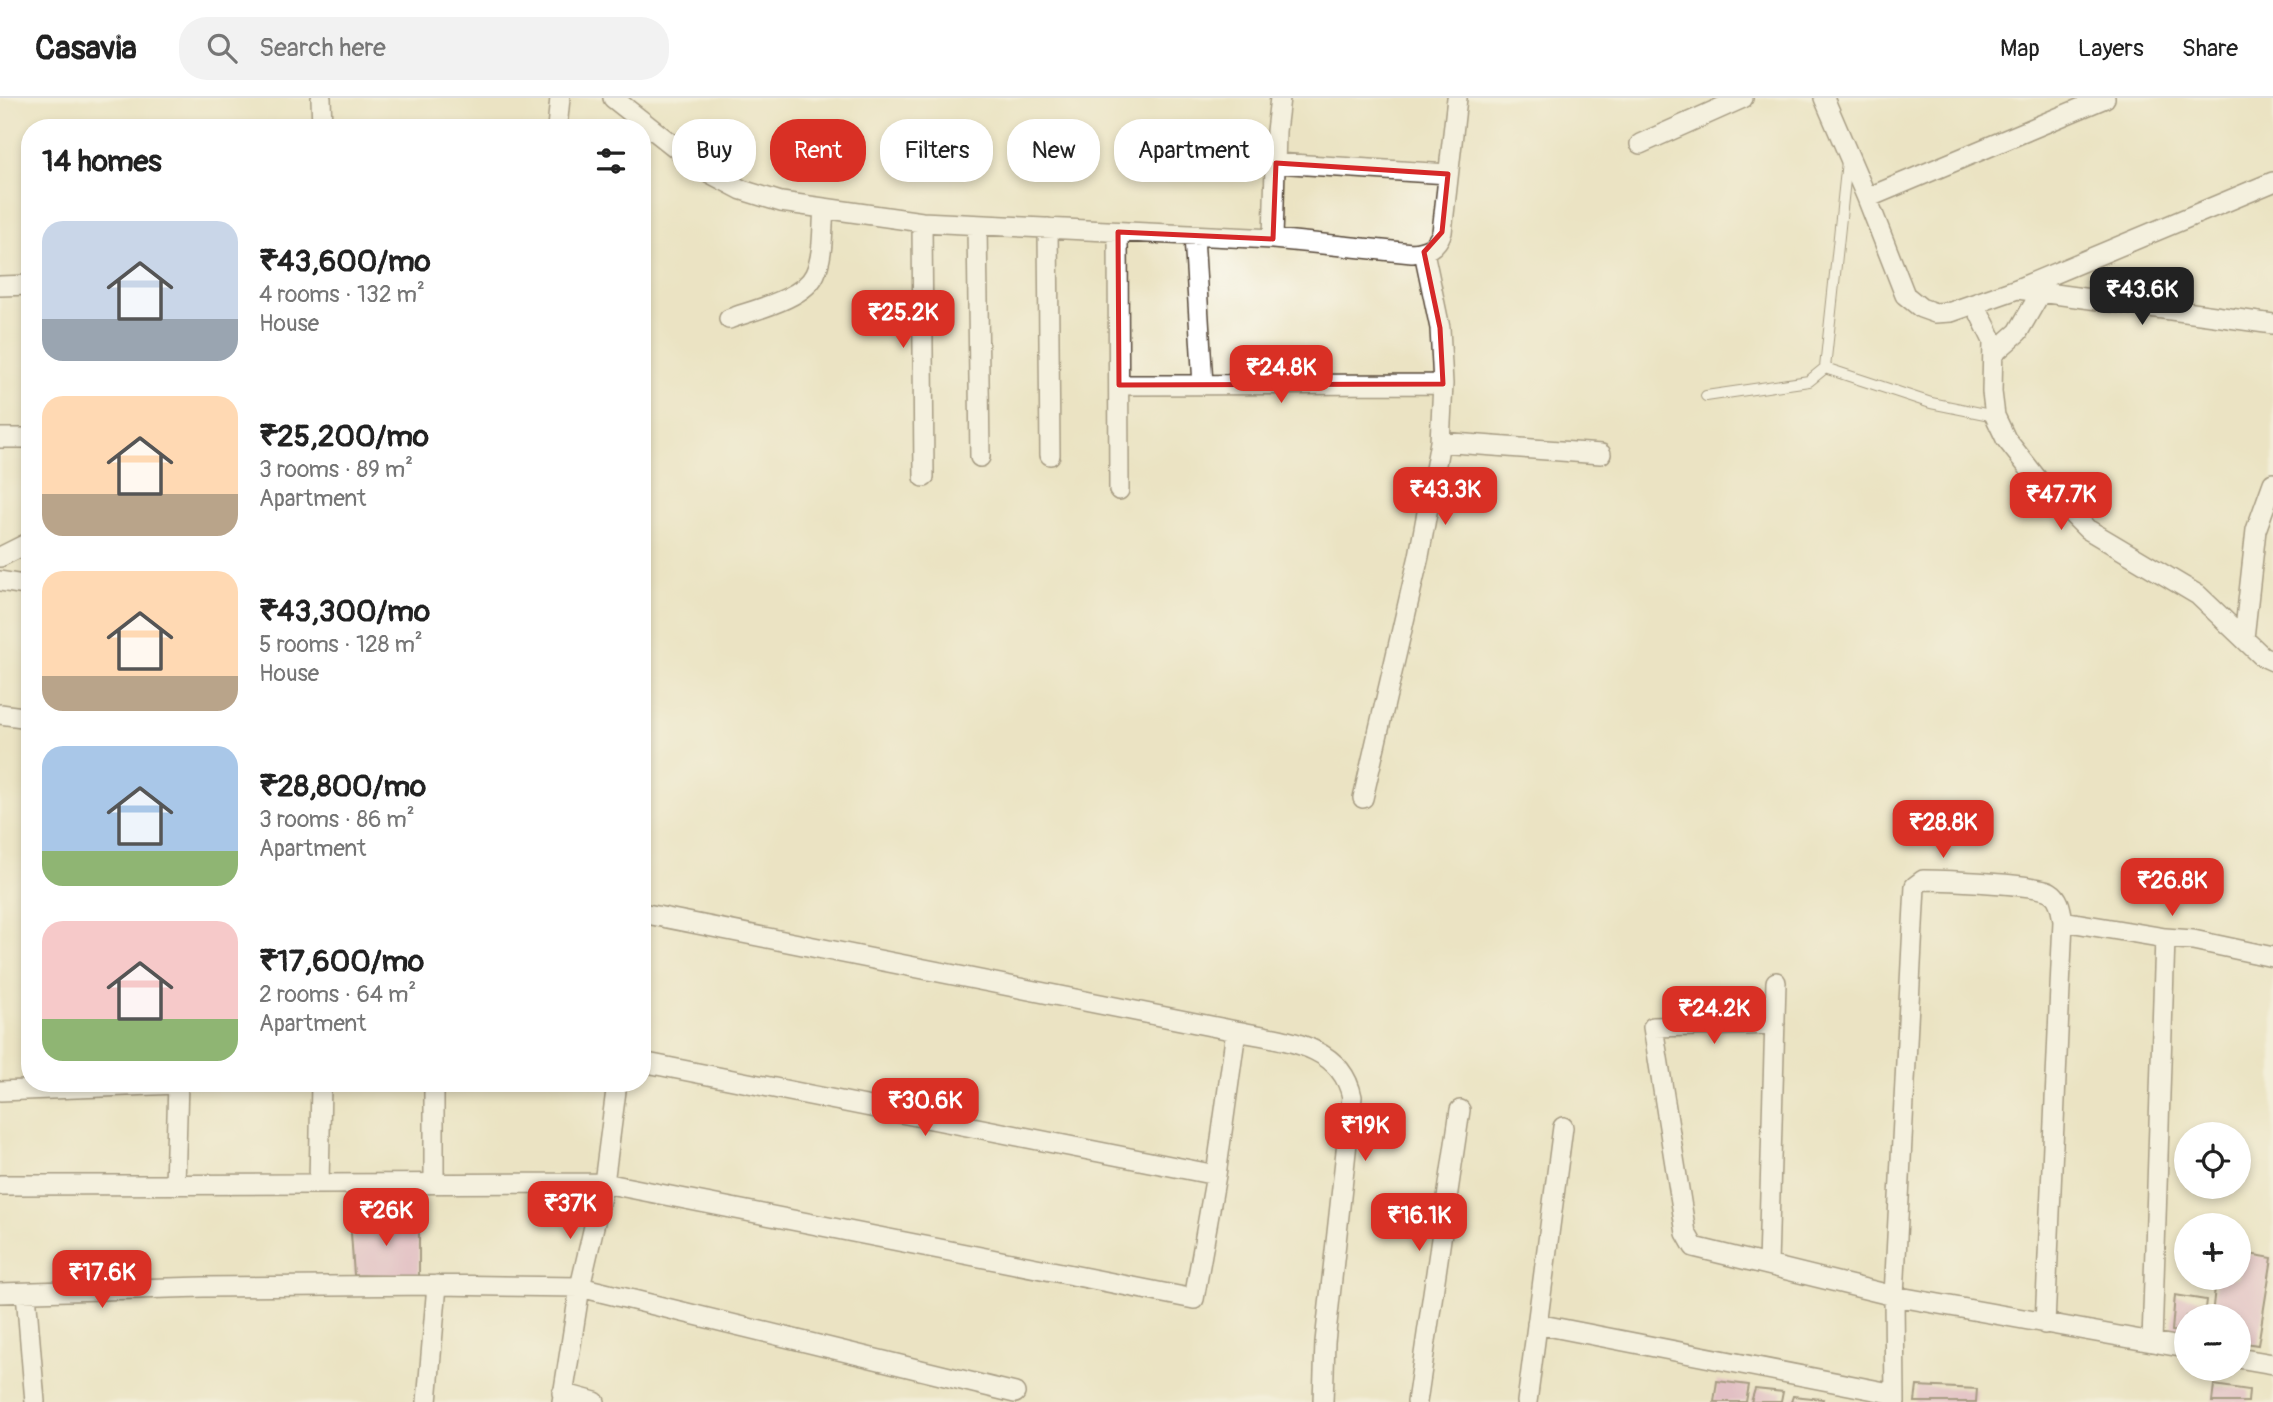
<!DOCTYPE html>
<meta charset="utf-8">
<style>
:root{--surface:#fff;--page:#f2f2f2;--text:#222;--muted:#767676;--line:#e0e0e0;--accent:#d93025}
body{margin:0;font-family:Pangolin,sans-serif;background:var(--page);color:var(--text);height:100vh;display:flex;flex-direction:column;font-size:26px;white-space:nowrap}
*{box-sizing:border-box;margin:0}
p{font-size:23px;color:var(--muted)}
.icon{flex:none;width:38px;height:38px;fill:none;stroke:currentColor;stroke-width:2;stroke-linecap:round;stroke-linejoin:round}
.map{position:relative;flex:1;overflow:hidden}
.details{position:absolute;left:21px;top:21px;width:630px;height:973px;display:flex;flex-direction:column;background:var(--surface);border-radius:28px;box-shadow:0 4px 10px #0003}
.details>*{flex:none}
.hud{position:absolute;left:672px;top:21px;width:665px;height:63px;display:flex;gap:14px}
.tools{position:absolute;left:2174px;top:1024px;display:grid;gap:14px}
.tools a{display:grid;place-items:center;width:77px;height:77px;border-radius:50%;background:var(--surface);box-shadow:0 4px 10px #0003;font-size:35px}
.price{position:absolute;translate:-50% -60px;padding:0 16px;border-radius:14px;background:var(--accent);color:#fff;font-size:23px;line-height:46px;filter:drop-shadow(0 2px 4px #0008)}
.price::after{content:'';position:absolute;left:50%;top:42px;width:21px;height:16px;margin-left:-10px;background:inherit;clip-path:polygon(0 0,100% 0,50% 100%)}
.price.active{background:#222;color:#fff}
ul{padding:0;list-style:none}
li{display:flex;align-items:center;gap:21px;height:175px;padding:0 21px}
li span{display:grid;place-items:center;flex:none;width:196px;height:140px;border-radius:21px;color:#555}
li>.icon{margin-inline-start:auto}
span .icon{width:84px;height:84px;fill:#fffc;stroke-width:1}
li b{font-size:30px}
h2{display:flex;justify-content:space-between;align-items:center;height:84px;padding:0 21px;font-size:30px}
.tag{padding:0 24px;border-radius:28px;background:var(--surface);box-shadow:0 4px 10px #0003;font-size:24px;line-height:63px}
.tag.active{background:var(--accent);color:#fff}
header{display:flex;align-items:center;gap:42px;box-sizing:border-box;height:98px;padding:0 35px;background:var(--surface);border-bottom:2px solid var(--line)}
header strong{font-size:33px}
nav{display:flex;gap:38px;margin-inline-start:auto;font-size:24px}
.search{width:490px;height:63px;background:var(--page);display:flex;align-items:center;gap:18px;box-sizing:border-box;padding:0 24px;border-radius:28px;color:var(--muted);font-size:26px}
.map>svg:first-child{display:block}
</style>
<header>
<strong>Casavia</strong>
<div class="search"><svg class="icon" aria-label="search" viewBox="0 0 24 24"><circle cx="10" cy="10" r="6"/><path d="M15 15l6 6"/></svg>Search here</div>
<nav><a>Map</a><a>Layers</a><a>Share</a></nav>
</header>
<div class="map">
<svg width="2273" height="1304" viewBox="0 0 2273 1304">
<rect width="100%" height="100%" fill="#fdfcf7"/>
<filter id="ink" filterUnits="userSpaceOnUse"><feTurbulence type="fractalNoise" baseFrequency=".0143" numOctaves="2"/><feDisplacementMap in="SourceGraphic" scale="14" xChannelSelector="R" yChannelSelector="G"/><feConvolveMatrix kernelMatrix="1 2 1 2 8 2 1 2 1" color-interpolation-filters="sRGB"/></filter>
<filter id="wash" filterUnits="userSpaceOnUse"><feTurbulence type="fractalNoise" baseFrequency=".00686" numOctaves="4" result="noise"/><feDisplacementMap in="SourceGraphic" scale="28" xChannelSelector="R" yChannelSelector="G"/><feGaussianBlur stdDeviation="1.57" result="paint"/><feColorMatrix in="noise" values="0 0 0 0 0 0 0 0 0 0 0 0 0 0 0 0 0 1.4 0 .05"/><feComposite in="paint" operator="in"/></filter>
<g filter="url(#wash)">
<rect width="100%" height="100%" fill="#ebe3c3"/>
<g id="blocks">
<path fill="#d895c6" d="M350 1121 419 1123V1179L354 1177Z
M2238 1154 2272 1160 2258 1247 2238 1244V1218H2212L2216 1180H2238Z
M2175 1197 2206 1202 2204 1218H2186V1235L2172 1233Z
M1717 1283 1749 1287 1746 1304H1714Z
M2214 1287 2249 1292 2248 1304H2212Z
M1917 1288 1977 1291 1976 1304H1915Z
M1755 1291 1783 1294 1781 1304H1751Z
M1793 1298 1823 1301 1822 1304H1791Z"/>
</g>
</g>
<g filter="url(#ink)">
<use href="#blocks" fill-opacity="0" stroke="#554637" stroke-width="2"/>
<g fill="none" stroke-linecap="round" stroke-linejoin="round">
<g stroke="#554637" stroke-width="12">
<path id="lane" d="M1825 270 1931 305 1995 318
M1706 298 1809 283 1825 270 1847 63"/>
</g>
<g stroke="#554637" stroke-width="22">
<path id="street" d="M321 0 322 30
M613 0 704 72 742 92 781 104 922 124 1273 141 1412 155C1427 153 1436 150 1442 134L1457 0
M1824 0 1867 100
M2105 0 1867 100 1905 197 1921 210 1935 215 1951 214 2017 191 2273 84
M557 30 560 0
M1640 46 1743 0
M1276 65 1448 76
M922 124 924 379
M977 127 980 359
M1048 130 1050 357
M1118 134 1119 392
M1194 138 1203 287
M1273 141 1276 33 1280 0
M0 188 30 187
M2018 191 2273 226
M1975 206 1993 243 1992 294 1995 318 2006 341 2039 383 2087 431 2198 497 2262 558 2273 563
M729 221C753 212 804 201 815 176 824 157 822 131 824 110
M1993 256 2018 234 2041 194
M1119 287 1443 286
M0 340H30
M1440 344 1601 356
M0 459 30 444
M0 483 30 488
M2244 540 2256 432 2273 385
M0 616 30 620
M1363 700 1419 458 1440 344 1443 286 1440 230 1424 154
M642 815 1236 933C1281 942 1341 945 1352 999L1325 1244 1323 1304
M2063 823 2165 840 2193 842 2273 859
M1775 926 1653 929 1686 1135 1694 1149 1894 1198 2186 1250
M642 964 1216 1077
M0 993 178 986
M434 1085V985
M175 1086 178 985
M319 1086 321 985
M0 1087 604 1085 1194 1201 1216 1077 1236 933
M1768 1167 1776 884
M0 1195 203 1189 437 1187 580 1189 1015 1295
M26 1195 35 1304
M1537 1226 1895 1296
M2152 1244 2165 840
M2238 1260 2273 1266
M562 1295 595 1304
M427 1304 437 1187
M562 1304 580 1189 604 1085 617 985
M1417 1304 1460 1012
M1527 1304 1563 1029
M1895 1304 1894 1198 1915 788 1923 782C1943 782 2037 786 2050 794 2060 800 2061 812 2063 823L2045 1226"/>
</g>
<use href="#lane" stroke="#fff" stroke-width="10"/>
<use href="#street" stroke="#fff" stroke-width="19"/>
</g>
</g>
<path d="M0 0H2273V1304H0ZM1276 65 1448 76 1442 134 1424 154 1440 230 1443 286 1119 287 1118 134 1273 141Z" fill="#ebe3c3" fill-opacity=".55" fill-rule="evenodd"/>
<path fill="none" stroke="#d62828" stroke-width="5" stroke-linejoin="round" d="M1276 65 1448 76 1442 134 1424 154 1440 230 1443 286 1119 287 1118 134 1273 141Z"/>
</svg>
<div class="tools">
<a><svg class="icon" aria-label="locate" viewBox="0 0 24 24"><circle cx="12" cy="12" r="6"/><path d="M12 2v4M12 18v4M2 12h4M18 12h4"/></svg></a>
<a>+</a>
<a>−</a>
</div>
<b class="price active" style="left:2142px;top:229px">₹43.6K</b>
<b class="price" style="left:903px;top:252px">₹25.2K</b>
<b class="price" style="left:1281px;top:307px">₹24.8K</b>
<b class="price" style="left:1445px;top:429px">₹43.3K</b>
<b class="price" style="left:2061px;top:434px">₹47.7K</b>
<b class="price" style="left:1943px;top:762px">₹28.8K</b>
<b class="price" style="left:2172px;top:820px">₹26.8K</b>
<b class="price" style="left:1714px;top:948px">₹24.2K</b>
<b class="price" style="left:925px;top:1040px">₹30.6K</b>
<b class="price" style="left:1365px;top:1065px">₹19K</b>
<b class="price" style="left:570px;top:1143px">₹37K</b>
<b class="price" style="left:386px;top:1150px">₹26K</b>
<b class="price" style="left:1419px;top:1155px">₹16.1K</b>
<b class="price" style="left:102px;top:1212px">₹17.6K</b>
<div class="hud">
<a class="tag">Buy</a>
<a class="tag active">Rent</a>
<a class="tag">Filters</a>
<a class="tag">New</a>
<a class="tag">Apartment</a>
</div>
<section class="details">
<h2>14 homes<svg class="icon" aria-label="filters" viewBox="0 0 24 24"><path d="M4 7h16M4 17h16"/><circle cx="9" cy="7" r="2"/><circle cx="15" cy="17" r="2"/></svg></h2>
<ul>
<li><span style="background:linear-gradient(#c9d6e8 70%,#9aa5b1 0)"><svg class="icon" aria-label="home" viewBox="0 0 24 24"><path d="M3 11l9-7 9 7M6 9v11h12V9"/></svg></span><div><b>₹43,600/mo</b><p>4 rooms · 132 m²</p><p>House</p></div></li>
<li><span style="background:linear-gradient(#ffd9b3 70%,#b9a48a 0)"><svg class="icon" aria-label="home" viewBox="0 0 24 24"><path d="M3 11l9-7 9 7M6 9v11h12V9"/></svg></span><div><b>₹25,200/mo</b><p>3 rooms · 89 m²</p><p>Apartment</p></div></li>
<li><span style="background:linear-gradient(#ffd9b3 75%,#b9a48a 0)"><svg class="icon" aria-label="home" viewBox="0 0 24 24"><path d="M3 11l9-7 9 7M6 9v11h12V9"/></svg></span><div><b>₹43,300/mo</b><p>5 rooms · 128 m²</p><p>House</p></div></li>
<li><span style="background:linear-gradient(#a9c7e8 75%,#8fb573 0)"><svg class="icon" aria-label="home" viewBox="0 0 24 24"><path d="M3 11l9-7 9 7M6 9v11h12V9"/></svg></span><div><b>₹28,800/mo</b><p>3 rooms · 86 m²</p><p>Apartment</p></div></li>
<li><span style="background:linear-gradient(#f6c9c9 70%,#8fb573 0)"><svg class="icon" aria-label="home" viewBox="0 0 24 24"><path d="M3 11l9-7 9 7M6 9v11h12V9"/></svg></span><div><b>₹17,600/mo</b><p>2 rooms · 64 m²</p><p>Apartment</p></div></li>
</ul>
</section>
</div>
